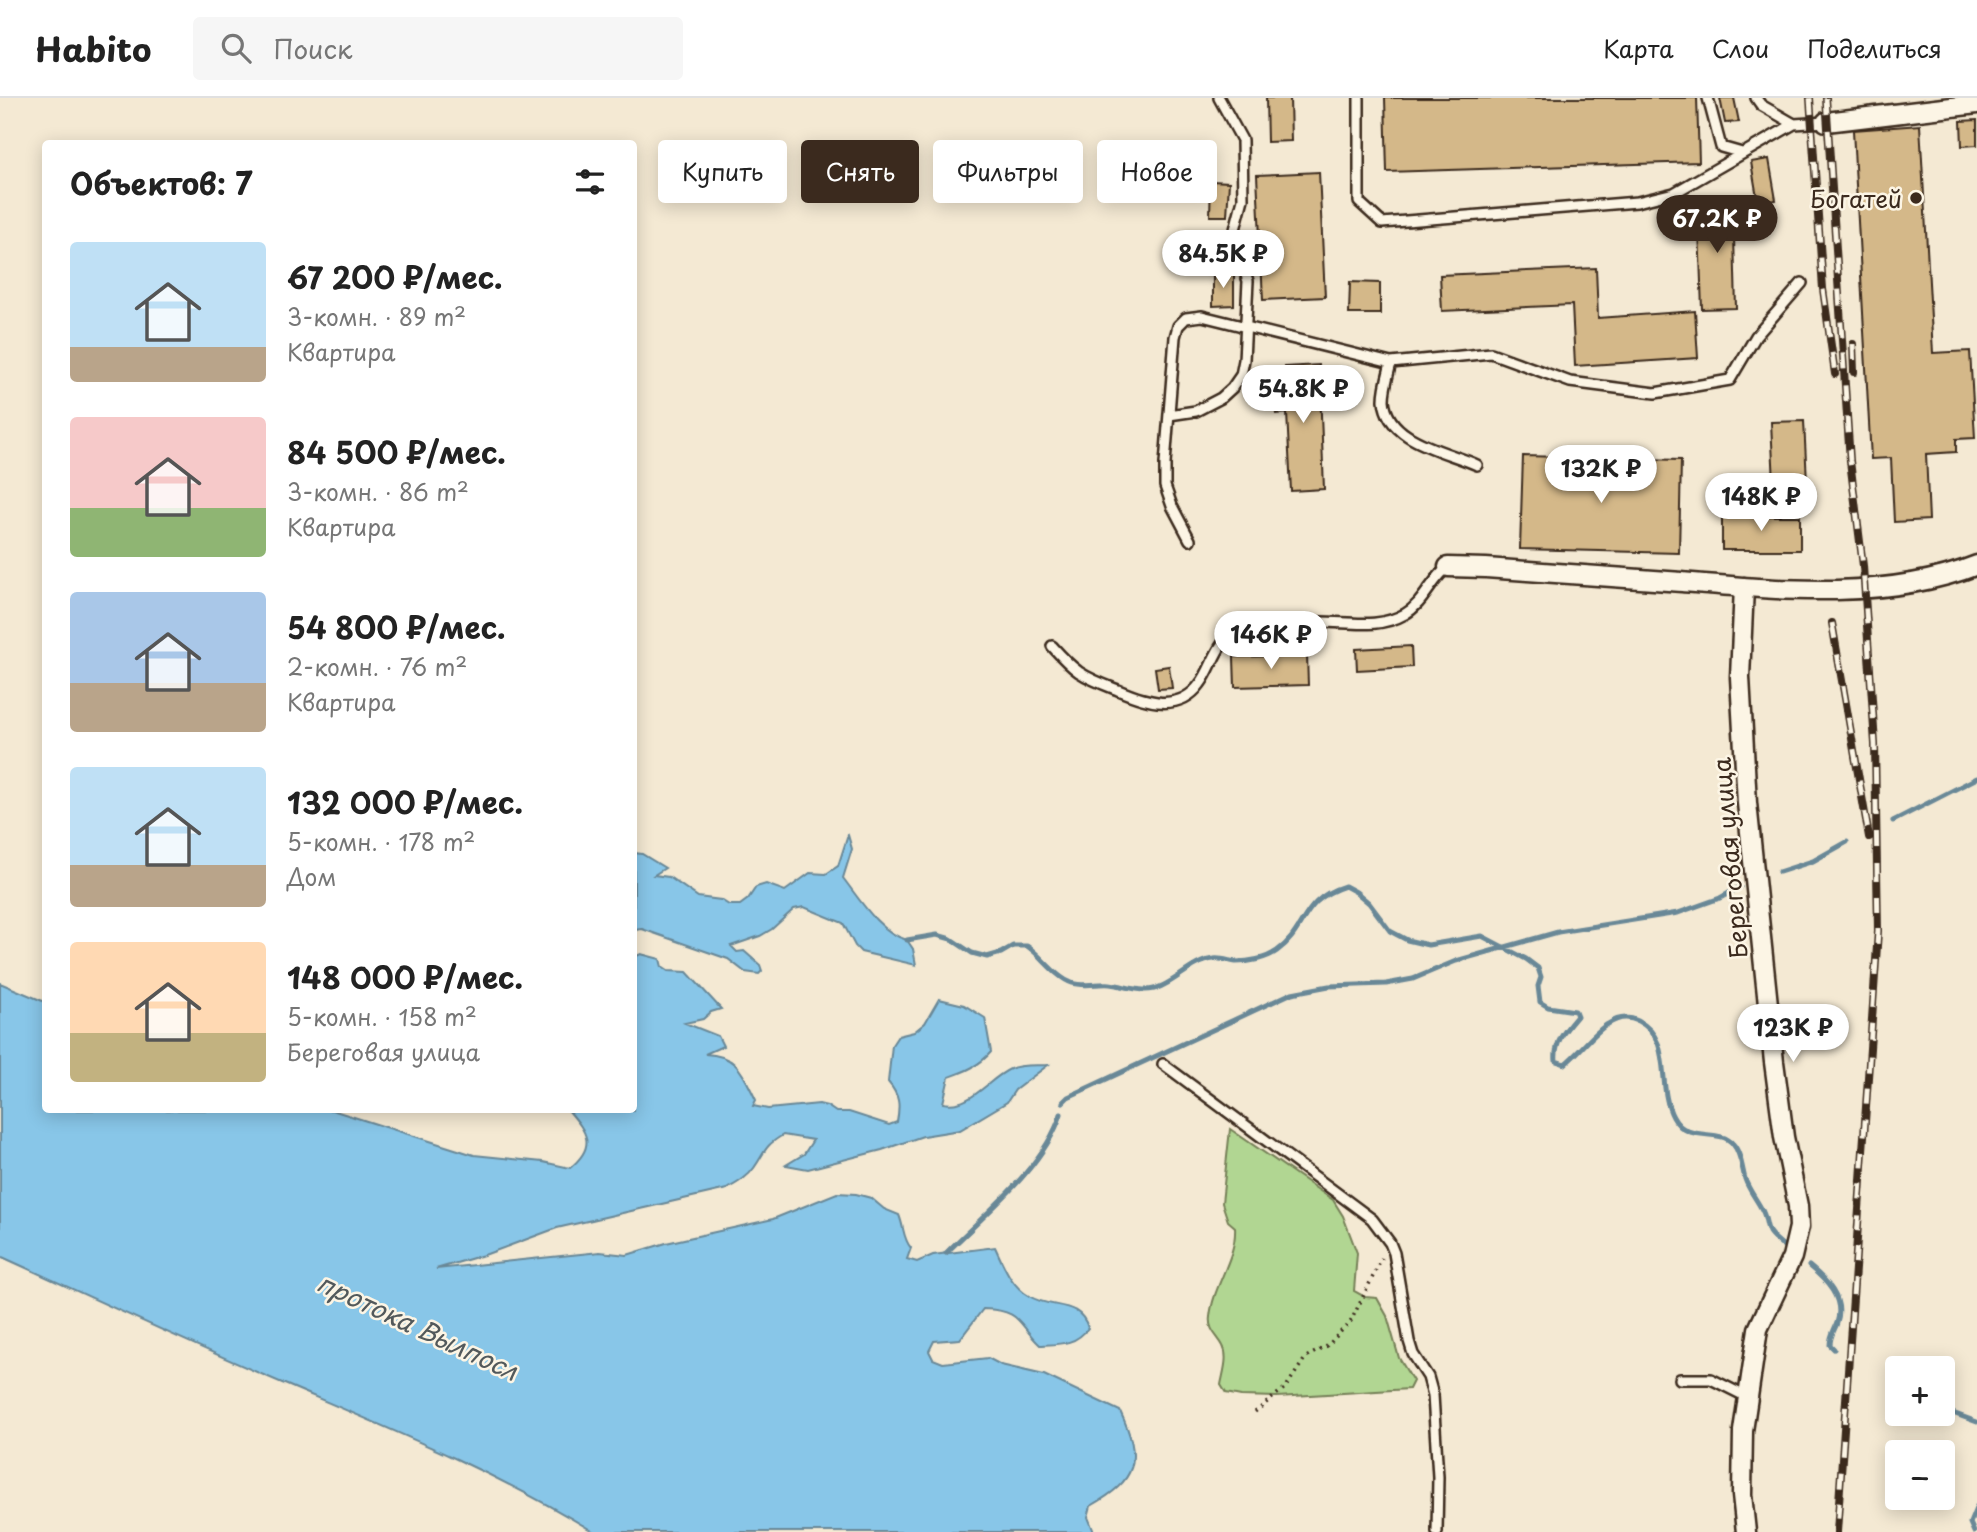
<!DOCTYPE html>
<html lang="ru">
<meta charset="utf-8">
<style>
:root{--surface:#fff;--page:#f6f6f6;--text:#222;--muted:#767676;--line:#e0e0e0;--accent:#3b2a1e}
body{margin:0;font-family:"Playpen Sans",sans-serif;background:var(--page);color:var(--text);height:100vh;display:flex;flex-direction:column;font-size:26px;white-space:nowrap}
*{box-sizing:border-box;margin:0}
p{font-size:23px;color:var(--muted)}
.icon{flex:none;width:38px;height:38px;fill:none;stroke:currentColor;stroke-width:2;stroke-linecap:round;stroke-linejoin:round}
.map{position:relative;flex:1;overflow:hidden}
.panel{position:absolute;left:42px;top:42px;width:595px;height:973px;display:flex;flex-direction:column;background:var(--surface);border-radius:7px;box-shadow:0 4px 18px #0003}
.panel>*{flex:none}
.banner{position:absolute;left:658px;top:42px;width:665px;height:63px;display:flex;gap:14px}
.tools{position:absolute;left:1885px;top:1258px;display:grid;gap:14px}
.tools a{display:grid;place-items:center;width:70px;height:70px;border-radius:7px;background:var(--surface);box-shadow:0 4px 18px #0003;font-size:35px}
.price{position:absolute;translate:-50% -60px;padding:0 16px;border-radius:24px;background:#fff;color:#222;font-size:23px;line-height:46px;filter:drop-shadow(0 2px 4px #0008)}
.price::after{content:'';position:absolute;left:50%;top:42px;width:21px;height:16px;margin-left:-10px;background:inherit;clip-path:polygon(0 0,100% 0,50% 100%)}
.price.selected{background:var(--accent);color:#fff}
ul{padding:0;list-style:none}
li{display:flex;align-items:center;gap:21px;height:175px;padding:0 28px}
li span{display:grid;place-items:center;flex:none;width:196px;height:140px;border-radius:7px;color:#555}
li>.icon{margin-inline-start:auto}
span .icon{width:84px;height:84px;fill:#fffc;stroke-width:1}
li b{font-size:30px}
h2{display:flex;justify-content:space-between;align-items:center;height:84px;padding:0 28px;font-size:30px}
.chip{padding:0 24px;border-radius:7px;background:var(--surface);box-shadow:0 4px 18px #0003;font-size:24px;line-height:63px}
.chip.selected{background:var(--accent);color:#fff}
header{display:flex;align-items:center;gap:42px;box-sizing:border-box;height:98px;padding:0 35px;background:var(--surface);border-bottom:2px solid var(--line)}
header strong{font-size:33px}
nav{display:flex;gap:38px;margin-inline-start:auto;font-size:24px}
.search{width:490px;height:63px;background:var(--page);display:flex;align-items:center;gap:18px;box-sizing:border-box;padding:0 24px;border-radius:7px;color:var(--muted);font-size:26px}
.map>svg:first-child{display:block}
</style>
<header>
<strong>Habito</strong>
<div class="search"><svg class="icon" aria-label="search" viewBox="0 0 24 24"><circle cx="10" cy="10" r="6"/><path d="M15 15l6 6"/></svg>Поиск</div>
<nav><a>Карта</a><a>Слои</a><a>Поделиться</a></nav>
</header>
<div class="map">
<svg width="1977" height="1434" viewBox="0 0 1977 1434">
<rect width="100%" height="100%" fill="#f4e9d3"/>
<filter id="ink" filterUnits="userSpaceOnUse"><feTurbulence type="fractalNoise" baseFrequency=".0143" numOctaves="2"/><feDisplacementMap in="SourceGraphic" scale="14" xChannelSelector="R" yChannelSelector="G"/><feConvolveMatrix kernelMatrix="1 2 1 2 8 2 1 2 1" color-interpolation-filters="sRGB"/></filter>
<g filter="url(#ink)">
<path fill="#b1d692" stroke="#768058" stroke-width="2" d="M1230 1031 1333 1102 1343 1118 1357 1155 1354 1193 1365 1199 1377 1200 1387 1218 1399 1260 1413 1283 1409 1291 1277 1299 1241 1298 1226 1295 1221 1287C1223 1275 1229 1259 1223 1248 1218 1238 1208 1232 1210 1219 1213 1187 1237 1160 1235 1129L1228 1123 1222 1105Z"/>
<path fill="#88c6e8" stroke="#698897" stroke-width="2" d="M848 737 852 751 843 780C860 802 880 835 907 842L913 851 916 867 861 854 855 848 843 825 804 809 794 811 772 831 760 838 731 848 737 854 744 853 760 867 762 873 759 876 745 874 728 861 642 831 634 832V755L642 756 665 770 654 777 669 779 698 799 721 802 729 807H740L748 801 756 789 766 786 785 793 810 775 826 776 838 768Z
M641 856 660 861 662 869 668 873 687 874 721 911 711 914 703 921 685 925 718 938 723 948 705 956C738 957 743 976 756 1002L753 1008 768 1011 819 1006 827 1008 836 1014H849L889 1027 897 1024C900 1007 900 998 888 984L892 947 898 938 914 934 925 925 939 901 964 907 985 920 991 954C979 968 966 973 949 979L943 1005C970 1011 988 981 1010 971 1020 966 1036 968 1048 967L1015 992 1007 1004 960 1032 923 1038 882 1052 808 1071 786 1067 804 1056 813 1042 783 1037C763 1049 766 1053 754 1070 747 1080 737 1085 727 1091L557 1130 487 1156 436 1171 600 1154 627 1157 666 1145 773 1121 837 1095 856 1096 871 1100 884 1111 899 1117C904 1129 903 1141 911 1150L907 1161 917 1164 933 1157 995 1149C1003 1166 1011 1188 1029 1198 1051 1212 1080 1201 1088 1230 1076 1247 1060 1246 1040 1247 1017 1225 1022 1212 983 1211L960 1241 934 1243 929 1253 933 1261 943 1265 988 1260 1001 1267 1044 1277 1120 1313C1143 1362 1137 1382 1091 1408L1088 1419 1094 1434H594C498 1375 390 1331 287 1287 190 1246 95 1201 0 1158V885L45 904 46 1012H332L474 1057 543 1064 570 1070C597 1048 587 1034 568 1012H634V859Z"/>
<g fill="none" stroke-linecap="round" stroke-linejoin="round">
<path stroke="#698897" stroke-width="5" d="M1893 723 1977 680
M1779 774 1813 763 1847 744
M907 842 937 837 951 841 972 855 987 859 1001 855 1013 848H1027C1042 858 1055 879 1072 885 1084 889 1098 885 1110 886 1128 888 1145 897 1162 888 1180 880 1194 863 1214 861 1221 860 1229 863 1236 864 1249 864 1266 861 1277 853 1307 832 1300 802 1345 788L1356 794 1369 805 1390 833 1407 842 1428 847 1482 838 1526 861 1538 870 1541 879 1538 888 1540 904 1548 909 1575 913 1577 918C1565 932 1554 944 1556 963L1565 966C1579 955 1595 933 1608 926 1617 920 1628 918 1638 923 1674 941 1656 988 1673 1019 1687 1046 1719 1029 1733 1046 1741 1055 1742 1070 1745 1081 1749 1093 1758 1103 1763 1114 1766 1120 1766 1128 1769 1134 1773 1140 1779 1144 1785 1149
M1063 1004 1068 999 1292 895 1329 888 1386 886 1413 881 1456 863 1558 834 1678 815 1720 800 1740 789
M946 1155C985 1116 1044 1069 1061 1016
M1809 1168C1826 1182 1845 1200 1837 1225 1834 1233 1830 1238 1830 1247L1834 1251
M1950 1314 1977 1324
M1974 1434 1970 1425 1977 1408"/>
</g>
<path fill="#d4b889" stroke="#3b2a1e" stroke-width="2" d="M1266 0H1290L1291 43 1267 44Z
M1385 0H1697L1699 64 1387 74Z
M1720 0H1734L1739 24 1725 25Z
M1977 22V47L1962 48 1961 23Z
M1920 27 1933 255 1970 253 1975 340 1956 341V354L1926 356 1929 422 1894 424 1891 360 1871 361 1853 32Z
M1769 61 1776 102 1758 105 1751 64Z
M1319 74 1325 199 1263 202 1257 77Z
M1211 83 1229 84 1227 118H1210Z
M1733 103 1736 210 1702 211 1698 104Z
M1596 170 1598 220 1695 213 1698 260 1575 268 1572 207 1442 213 1440 177Z
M1213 176H1234V207L1213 208Z
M1350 184 1380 185V216H1349Z
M1319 267 1324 391 1291 393 1287 315 1276 316 1274 281H1286L1285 269Z
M1804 323 1807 384 1774 385 1771 324Z
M1523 358 1681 362 1679 455 1520 451Z
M1722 418H1800V452H1722Z
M1411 548 1412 569 1357 572 1356 551Z
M1307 557 1308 587 1235 589 1234 559Z
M1169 568 1172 590 1158 591 1155 570Z"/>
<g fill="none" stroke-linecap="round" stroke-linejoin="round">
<g stroke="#3b2a1e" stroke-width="14">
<path id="lane" d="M1359 0V104L1382 125 1637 104 1674 95 1794 26
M1708 0 1721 49 1742 55
M1756 0 1761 7 1794 26 1826 24
M1391 265 1491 255 1570 284 1655 295 1730 282 1756 238 1802 185
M1169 317 1196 313 1221 300 1232 290 1241 277 1244 262 1248 183 1233 139 1243 101 1242 42 1219 0
M1190 442 1172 408 1165 388V366L1175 239 1178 228 1186 220 1202 218 1391 265C1388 277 1384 290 1384 302 1387 344 1447 353 1477 367
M1052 548C1060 557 1069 567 1079 574 1091 582 1105 587 1118 592 1146 604 1179 615 1200 586 1214 568 1216 540 1241 533 1265 526 1291 525 1316 524 1346 523 1377 532 1405 516 1424 505 1431 482 1448 469
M1163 966 1372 1121 1390 1145 1394 1155 1409 1243 1413 1256 1428 1279 1433 1297 1438 1379 1437 1434
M1680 1281H1711L1747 1299"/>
</g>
<g stroke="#3b2a1e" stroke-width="23">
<path id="street" d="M1826 24 1977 6
M1448 469 1486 470C1551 475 1617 479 1682 484 1777 492 1887 503 1977 467
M1744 489 1740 579 1747 705 1774 964 1784 1039 1798 1108 1799 1129 1792 1159 1758 1231 1743 1333 1742 1397 1746 1434"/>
</g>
<path stroke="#3b2a1e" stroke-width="3.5" stroke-dasharray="2 5" stroke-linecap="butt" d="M1255 1314 1286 1289 1306 1259 1327 1248 1351 1223 1382 1160"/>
<use href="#lane" stroke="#fcf5e5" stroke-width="9"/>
<use href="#street" stroke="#fcf5e5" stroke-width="18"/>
<g stroke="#3b2a1e" stroke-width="8">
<path id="rail" d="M1810 0 1823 191 1835 276
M1826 0 1850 363 1863 468 1875 646 1878 833 1837 1434
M1853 246 1854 274
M1832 525 1869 739"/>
</g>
<use href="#rail" stroke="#fcf5e5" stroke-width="5" stroke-dasharray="16" stroke-linecap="butt"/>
</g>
</g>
<circle fill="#3b2a1e" stroke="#fcf5e5" stroke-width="2.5" cx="1916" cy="100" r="7"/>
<g text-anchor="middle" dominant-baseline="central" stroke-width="5" stroke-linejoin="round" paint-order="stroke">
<g font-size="24" fill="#3b2a1e" stroke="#fcf5e5" text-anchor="end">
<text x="1902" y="100">Богатей</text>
</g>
<g font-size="24" fill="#3b2a1e" stroke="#fcf5e5">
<text transform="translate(1729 760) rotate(-95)">Береговая улица</text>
</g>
<g font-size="26" font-style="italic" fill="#52595b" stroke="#fcf5e5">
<text transform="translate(418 1228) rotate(25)">протока Вылпосл</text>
</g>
</g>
</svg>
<div class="tools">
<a>+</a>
<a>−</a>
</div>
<b class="price selected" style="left:1717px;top:157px">67.2K ₽</b>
<b class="price" style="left:1223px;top:192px">84.5K ₽</b>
<b class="price" style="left:1303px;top:327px">54.8K ₽</b>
<b class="price" style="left:1601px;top:407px">132K ₽</b>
<b class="price" style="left:1761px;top:435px">148K ₽</b>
<b class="price" style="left:1271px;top:573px">146K ₽</b>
<b class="price" style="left:1793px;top:966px">123K ₽</b>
<div class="banner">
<a class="chip">Купить</a>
<a class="chip selected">Снять</a>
<a class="chip">Фильтры</a>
<a class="chip">Новое</a>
</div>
<section class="panel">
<h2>Объектов: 7<svg class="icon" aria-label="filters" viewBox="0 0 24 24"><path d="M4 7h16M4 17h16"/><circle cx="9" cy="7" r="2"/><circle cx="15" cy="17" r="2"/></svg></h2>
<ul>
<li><span style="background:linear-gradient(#bfe0f5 75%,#b9a48a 0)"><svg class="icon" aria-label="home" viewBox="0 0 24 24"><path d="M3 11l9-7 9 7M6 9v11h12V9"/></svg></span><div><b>67 200 ₽/мес.</b><p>3-комн. · 89 m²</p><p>Квартира</p></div></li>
<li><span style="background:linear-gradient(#f6c9c9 65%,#8fb573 0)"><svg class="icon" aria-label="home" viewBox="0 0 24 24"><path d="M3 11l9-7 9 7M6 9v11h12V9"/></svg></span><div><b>84 500 ₽/мес.</b><p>3-комн. · 86 m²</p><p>Квартира</p></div></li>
<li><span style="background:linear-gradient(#a9c7e8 65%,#b9a48a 0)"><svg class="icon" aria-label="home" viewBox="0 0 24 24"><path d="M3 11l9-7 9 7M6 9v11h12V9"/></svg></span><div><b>54 800 ₽/мес.</b><p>2-комн. · 76 m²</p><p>Квартира</p></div></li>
<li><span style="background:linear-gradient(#bfe0f5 70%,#b9a48a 0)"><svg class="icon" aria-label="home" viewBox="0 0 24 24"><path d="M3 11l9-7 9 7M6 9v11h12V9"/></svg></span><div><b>132 000 ₽/мес.</b><p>5-комн. · 178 m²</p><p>Дом</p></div></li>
<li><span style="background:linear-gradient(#ffd9b3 65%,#c2b280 0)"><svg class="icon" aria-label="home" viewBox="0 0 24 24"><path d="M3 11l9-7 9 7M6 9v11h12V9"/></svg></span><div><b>148 000 ₽/мес.</b><p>5-комн. · 158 m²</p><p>Береговая улица</p></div></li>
</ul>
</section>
</div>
